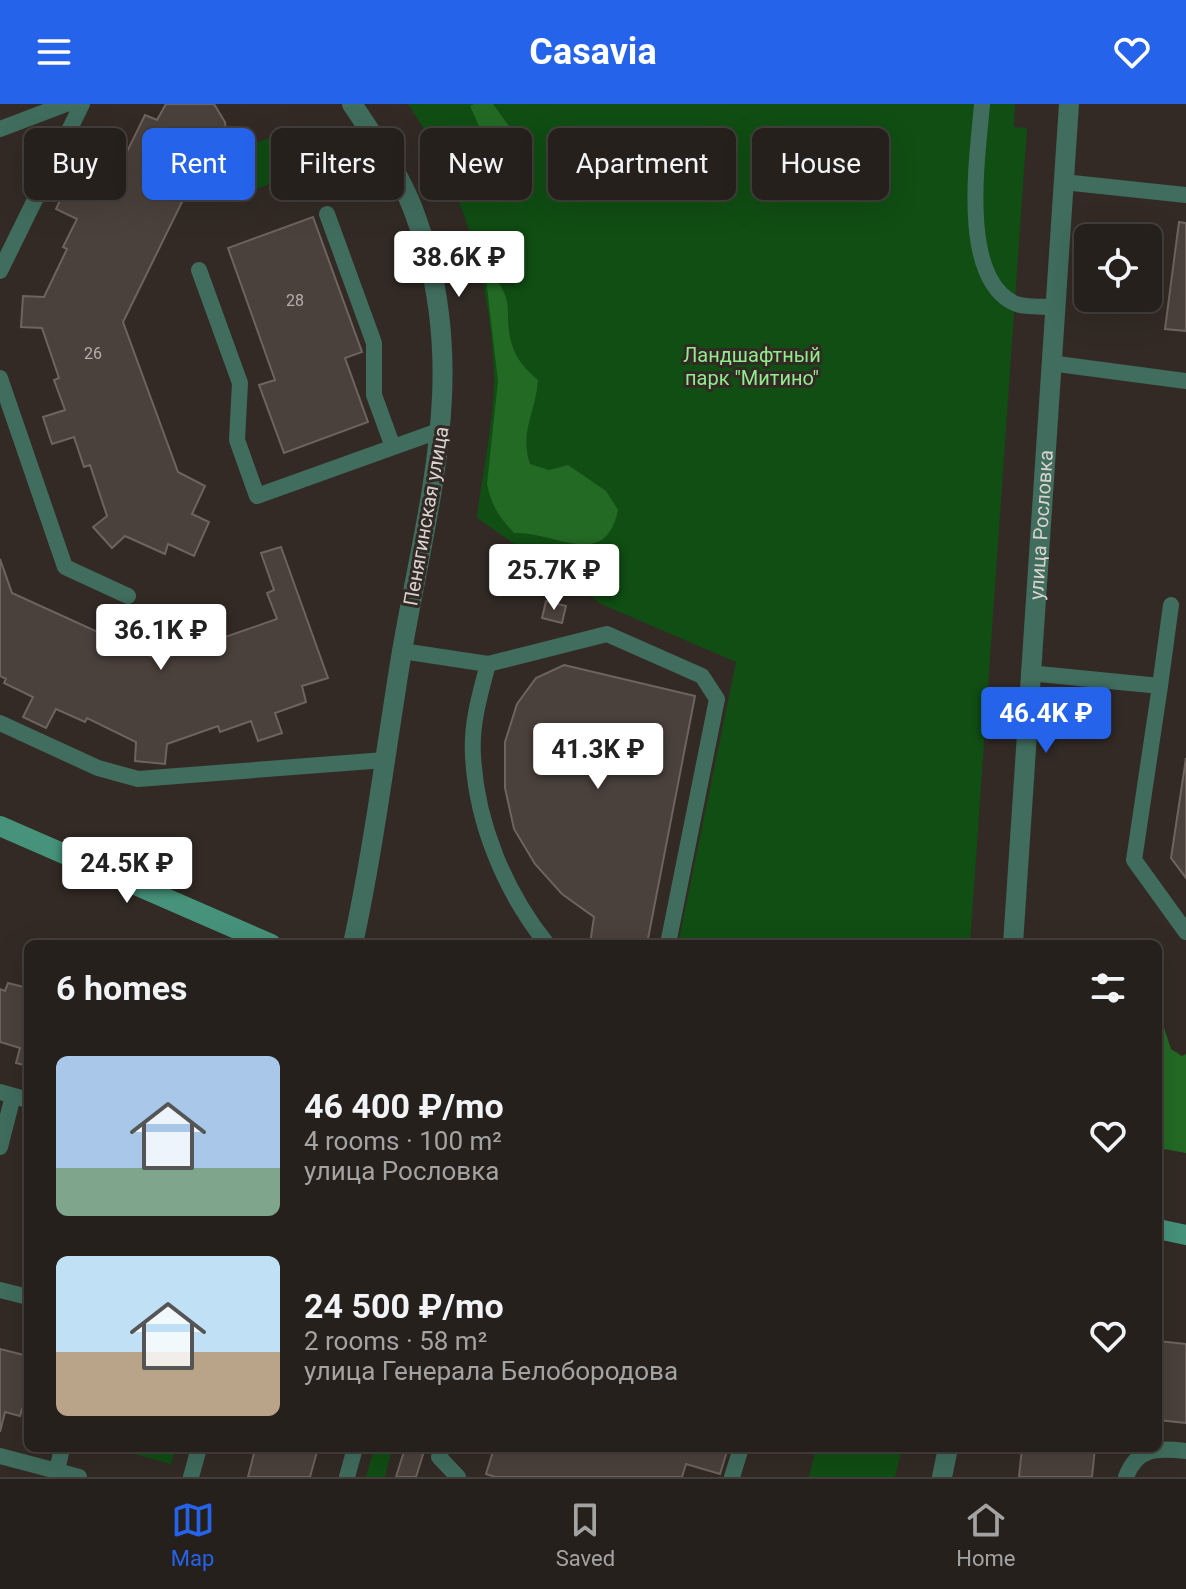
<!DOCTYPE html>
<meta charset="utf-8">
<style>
:root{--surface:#26201c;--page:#322d29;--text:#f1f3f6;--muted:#a4a3a3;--line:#423e3b;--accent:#2563eb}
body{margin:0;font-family:Roboto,sans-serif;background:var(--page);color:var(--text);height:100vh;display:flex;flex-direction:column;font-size:30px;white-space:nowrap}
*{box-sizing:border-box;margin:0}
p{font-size:26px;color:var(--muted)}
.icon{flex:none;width:44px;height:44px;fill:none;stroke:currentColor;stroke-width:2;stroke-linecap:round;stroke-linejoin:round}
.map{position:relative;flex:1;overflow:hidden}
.details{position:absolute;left:24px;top:836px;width:1138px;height:512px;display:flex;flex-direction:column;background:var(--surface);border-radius:12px;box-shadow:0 8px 32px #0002,0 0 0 2px var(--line)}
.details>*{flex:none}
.top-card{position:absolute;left:24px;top:24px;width:1138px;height:72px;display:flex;gap:16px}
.buttons{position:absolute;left:1074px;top:120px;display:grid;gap:16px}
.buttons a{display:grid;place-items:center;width:88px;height:88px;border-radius:12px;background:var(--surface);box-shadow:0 8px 32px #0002,0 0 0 2px var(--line);font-size:40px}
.price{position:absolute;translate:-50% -68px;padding:0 18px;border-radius:8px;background:#fff;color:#222;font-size:26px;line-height:52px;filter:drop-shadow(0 2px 4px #0008)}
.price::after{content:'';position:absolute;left:50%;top:48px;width:24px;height:18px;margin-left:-12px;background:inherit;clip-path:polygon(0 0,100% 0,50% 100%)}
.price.selected{background:var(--accent);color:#fff}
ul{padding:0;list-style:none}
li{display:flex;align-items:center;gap:24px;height:200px;padding:0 32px}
li span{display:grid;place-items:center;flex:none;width:224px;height:160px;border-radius:12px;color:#555}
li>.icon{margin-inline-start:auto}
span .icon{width:96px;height:96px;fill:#fffc;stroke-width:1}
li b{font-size:34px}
h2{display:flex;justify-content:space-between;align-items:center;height:96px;padding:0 32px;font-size:34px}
.chip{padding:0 28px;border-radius:12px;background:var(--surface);box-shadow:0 8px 32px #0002,0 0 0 2px var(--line);font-size:28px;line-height:72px}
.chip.selected{background:var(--accent);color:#fff}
header{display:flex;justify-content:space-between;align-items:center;height:104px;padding:0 32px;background:var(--accent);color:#fff;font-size:36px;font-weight:700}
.tabs{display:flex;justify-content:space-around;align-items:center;height:112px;border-top:2px solid var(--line);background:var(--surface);font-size:22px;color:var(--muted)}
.tabs a{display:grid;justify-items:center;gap:4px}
.tabs .selected{color:var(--accent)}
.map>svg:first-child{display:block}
</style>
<header><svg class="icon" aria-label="menu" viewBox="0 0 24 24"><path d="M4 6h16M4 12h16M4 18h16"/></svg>Casavia<svg class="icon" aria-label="heart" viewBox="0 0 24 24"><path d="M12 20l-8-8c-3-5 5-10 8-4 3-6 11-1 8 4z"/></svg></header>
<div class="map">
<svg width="1186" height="1373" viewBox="0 0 1186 1373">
<rect width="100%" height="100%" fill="#332a25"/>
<path fill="#104e13" d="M408 0H1015L1014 23 1027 24 970 840H678L736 558 601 500 477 414C482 371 495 312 494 269 490 174 462 79 408 0Z
M289 27 303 68 251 87 236 46Z
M112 1344H175L171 1360Z
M374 1344H392L385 1373H366Z
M816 1344H902L895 1373H809Z"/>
<path fill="#236a24" d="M474 0H493L533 55 526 67 504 56 501 37 483 31 470 2Z
M485 166C521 194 500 213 514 246 519 259 528 267 538 276 536 309 519 327 530 360L549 366 568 361 606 387 618 406C605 468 556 427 514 429 499 413 491 401 487 380L498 277Z
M1158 905 1171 945 1182 952 1186 950V1049L1158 1044Z"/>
<path fill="#4b413c" stroke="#6e635d" stroke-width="2" d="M166 0H214L225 18 226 30 223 42 205 59 181 60 165 50 149 82 182 98 123 218 178 368 205 382 192 410 209 418 194 452 168 440 165 450 125 432 112 444 93 423 107 412 90 361 84 363 74 333 52 340 43 313 65 306 54 276 59 274 42 224 21 223 23 192 44 193 67 145 63 143 77 115 56 105 67 81 88 91 104 59 118 66 145 11 157 16Z
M313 113 362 248 345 254 368 318 284 349 259 281 275 276 228 144Z
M1179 118 1186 119V227L1165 225Z
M281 443 328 574 302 582 306 598 275 609 282 629 258 637 251 617 220 628 218 622 167 640 165 660 135 657 136 638 87 614 85 618 56 605 46 624 23 613 33 593 4 579 6 575 0 572V455L12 489 159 556 277 515 267 489 274 486 261 449Z
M546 497 566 502 562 519 542 514Z
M564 561 695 592 647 840H590L594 813 562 790 535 760 514 725 505 684V638L517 600 536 574Z
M1186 654V774L1171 754Z
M8 879 28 884V962L16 959 20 944 0 938V885L5 887Z
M1158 1237 1186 1240V1319L1158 1316Z
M0 1245 28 1252V1306L22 1305 20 1312 5 1308 0 1328Z
M237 1344H318L310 1373H248L254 1349Z
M405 1344H425L416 1373H396Z
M494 1344 508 1345 728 1344 720 1370 686 1360 682 1373H495L486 1370Z
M1022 1344H1095L1092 1373H1019Z"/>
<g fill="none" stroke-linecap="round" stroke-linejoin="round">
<path stroke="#406d5e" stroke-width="16" d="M982 0C978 50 959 169 1012 198 1022 204 1042 202 1054 203
M0 25 66 0
M1063 78 1186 91
M327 110 374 239V291L393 343
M199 166 240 279 237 336 257 392 441 326
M0 167 82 0
M1050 259 1186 277
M0 274 65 463 128 492
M402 547 488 560 607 530 702 572 717 595 668 840
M488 560C480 590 471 620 473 651 476 718 505 788 547 840
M1029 569 1160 582 1171 501
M1160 582 1134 756 1186 828
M0 619 98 664 138 675 385 656
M0 988 28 996
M0 1043 13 992
M0 1186 28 1193
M442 1344 439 1353 458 1373
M0 1352 57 1367 62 1344
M57 1367 79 1373
M191 1373 199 1344
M347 1373 355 1344
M732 1373 741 1344
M1126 1373C1137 1343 1158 1344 1186 1347"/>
<g stroke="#406d5e" stroke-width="20">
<path d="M352 0C374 33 398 67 413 105 472 258 429 392 402 547 386 644 374 743 353 840"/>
<path id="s1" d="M1013 840 1069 0"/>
</g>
<path stroke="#406d5e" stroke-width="20" d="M942 1373 948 1344"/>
<path stroke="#46927a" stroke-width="20" d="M0 722 271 840
M1158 1125 1186 1131"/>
</g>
<g text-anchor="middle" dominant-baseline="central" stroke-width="6" stroke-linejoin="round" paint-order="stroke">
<g font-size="16" fill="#b6aeaa">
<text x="295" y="196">28</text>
<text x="93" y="249">26</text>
</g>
<g font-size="20" fill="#91ec8e" stroke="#332a25">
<text x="752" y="251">Ландшафтный<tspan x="752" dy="23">парк "Митино"</tspan></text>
</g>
<g font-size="20" fill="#d9d3cf" stroke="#332a25">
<text transform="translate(426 412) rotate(-80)">Пенягинская улица</text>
<text stroke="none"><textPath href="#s1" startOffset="420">улица Рословка</textPath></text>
</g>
</g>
</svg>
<div class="buttons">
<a><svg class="icon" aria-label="locate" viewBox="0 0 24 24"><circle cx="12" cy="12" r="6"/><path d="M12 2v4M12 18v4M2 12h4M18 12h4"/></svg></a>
</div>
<b class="price" style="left:459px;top:195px">38.6K ₽</b>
<b class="price" style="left:554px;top:508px">25.7K ₽</b>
<b class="price" style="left:161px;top:568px">36.1K ₽</b>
<b class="price selected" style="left:1046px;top:651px">46.4K ₽</b>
<b class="price" style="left:598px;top:687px">41.3K ₽</b>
<b class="price" style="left:127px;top:801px">24.5K ₽</b>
<div class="top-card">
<a class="chip">Buy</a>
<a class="chip selected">Rent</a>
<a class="chip">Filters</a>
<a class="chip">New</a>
<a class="chip">Apartment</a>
<a class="chip">House</a>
</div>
<section class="details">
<h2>6 homes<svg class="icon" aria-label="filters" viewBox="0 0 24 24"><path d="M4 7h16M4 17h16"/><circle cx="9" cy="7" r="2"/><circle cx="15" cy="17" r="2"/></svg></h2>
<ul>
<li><span style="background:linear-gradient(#a9c7e8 70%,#7fa58c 0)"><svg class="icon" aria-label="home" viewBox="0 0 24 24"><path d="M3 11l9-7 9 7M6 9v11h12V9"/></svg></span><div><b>46 400 ₽/mo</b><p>4 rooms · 100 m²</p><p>улица Рословка</p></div><svg class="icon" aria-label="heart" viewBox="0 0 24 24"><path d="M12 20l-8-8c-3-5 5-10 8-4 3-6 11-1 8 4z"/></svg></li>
<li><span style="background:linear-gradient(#bfe0f5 60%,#b9a48a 0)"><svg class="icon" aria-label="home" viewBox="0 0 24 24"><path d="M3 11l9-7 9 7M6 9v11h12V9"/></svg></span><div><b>24 500 ₽/mo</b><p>2 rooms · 58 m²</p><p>улица Генерала Белобородова</p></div><svg class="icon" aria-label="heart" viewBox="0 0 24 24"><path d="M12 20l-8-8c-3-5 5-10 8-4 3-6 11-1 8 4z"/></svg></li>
</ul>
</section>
</div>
<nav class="tabs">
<a class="selected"><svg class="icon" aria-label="map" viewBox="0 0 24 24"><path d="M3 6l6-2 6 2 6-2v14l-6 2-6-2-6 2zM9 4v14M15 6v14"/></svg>Map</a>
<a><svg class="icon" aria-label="saved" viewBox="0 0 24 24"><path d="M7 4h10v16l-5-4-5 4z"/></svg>Saved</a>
<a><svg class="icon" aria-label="home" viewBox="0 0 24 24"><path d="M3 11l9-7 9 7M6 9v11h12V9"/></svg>Home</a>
</nav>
